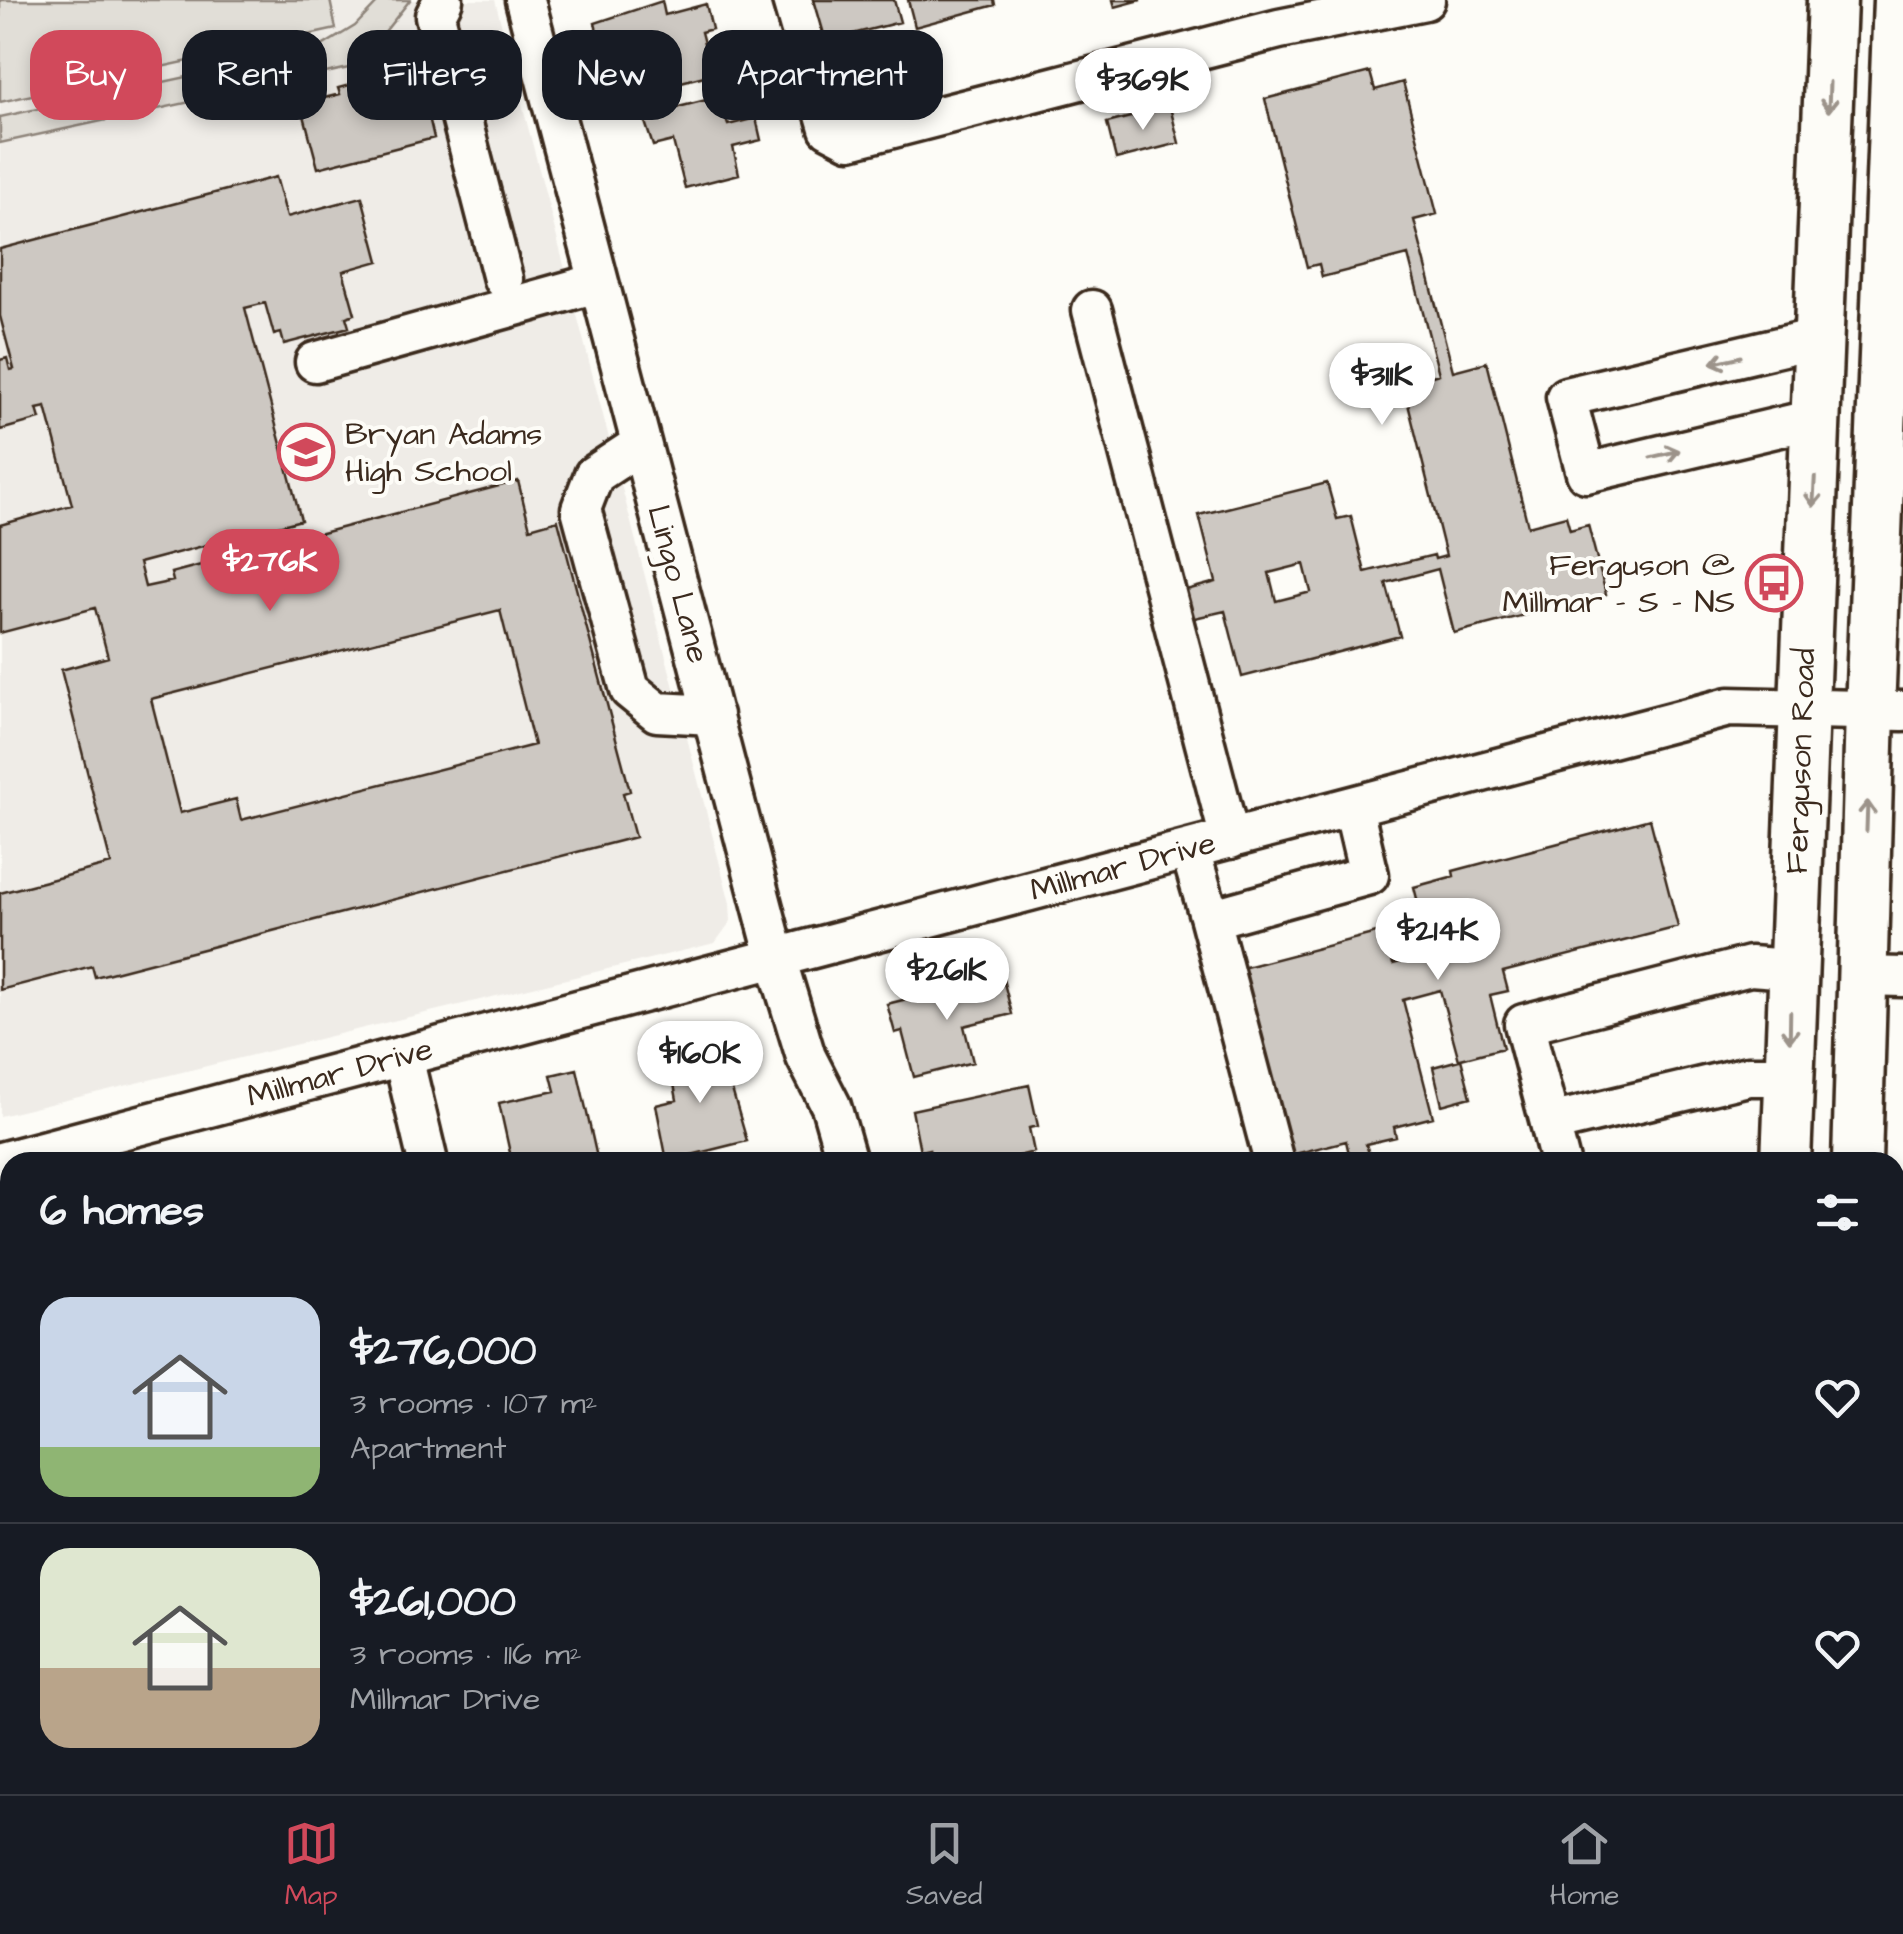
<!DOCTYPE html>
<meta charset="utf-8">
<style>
:root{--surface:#171b24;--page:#20242c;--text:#f1f3f6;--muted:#9ea1a6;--line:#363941;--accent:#d1495b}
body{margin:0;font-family:"Architects Daughter",sans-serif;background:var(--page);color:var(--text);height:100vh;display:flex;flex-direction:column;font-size:38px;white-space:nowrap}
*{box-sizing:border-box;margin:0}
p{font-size:32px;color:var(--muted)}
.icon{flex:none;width:55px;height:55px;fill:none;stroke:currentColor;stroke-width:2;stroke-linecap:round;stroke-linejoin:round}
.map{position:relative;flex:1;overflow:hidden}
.side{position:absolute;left:0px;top:1152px;width:1905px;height:642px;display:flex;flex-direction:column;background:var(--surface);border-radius:30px 30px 0 0;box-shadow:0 5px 15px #0003}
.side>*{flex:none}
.top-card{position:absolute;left:30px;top:30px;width:1000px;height:90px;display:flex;gap:20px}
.price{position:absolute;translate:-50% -85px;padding:0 22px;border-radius:35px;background:#fff;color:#222;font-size:32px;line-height:65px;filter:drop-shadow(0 2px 5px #0008)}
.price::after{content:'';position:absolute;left:50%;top:60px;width:30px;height:22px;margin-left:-15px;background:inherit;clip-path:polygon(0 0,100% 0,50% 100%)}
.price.on{background:var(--accent);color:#fff}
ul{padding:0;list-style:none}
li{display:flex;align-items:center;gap:30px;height:250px;padding:0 40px}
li+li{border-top:2px solid var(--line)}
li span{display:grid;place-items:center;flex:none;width:280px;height:200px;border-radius:30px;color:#555}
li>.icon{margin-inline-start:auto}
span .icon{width:120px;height:120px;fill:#fffc;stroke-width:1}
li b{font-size:42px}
h2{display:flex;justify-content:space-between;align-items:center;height:120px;padding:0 40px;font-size:42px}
.tag{padding:0 35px;border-radius:30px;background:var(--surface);box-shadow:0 5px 15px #0003;font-size:35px;line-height:90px}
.tag.on{background:var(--accent);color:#fff}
.dock{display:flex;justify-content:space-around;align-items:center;height:140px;border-top:2px solid var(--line);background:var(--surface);font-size:28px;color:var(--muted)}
.dock a{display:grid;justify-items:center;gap:5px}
.dock .on{color:var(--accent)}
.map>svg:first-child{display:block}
</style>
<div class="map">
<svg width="1903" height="1794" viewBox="0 0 1903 1794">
<rect width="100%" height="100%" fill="#fdfcf7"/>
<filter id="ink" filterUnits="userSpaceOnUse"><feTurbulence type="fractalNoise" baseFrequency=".01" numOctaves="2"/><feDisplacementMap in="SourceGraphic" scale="20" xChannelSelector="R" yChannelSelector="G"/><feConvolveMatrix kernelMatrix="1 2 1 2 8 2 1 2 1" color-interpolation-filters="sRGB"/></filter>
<g filter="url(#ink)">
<path fill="#efece7" d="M0 0H495L730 903 731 921 715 943 0 1116Z"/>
<path fill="#e1ded7" stroke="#8e847a" stroke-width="2.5" d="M0 0H330L336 29 0 102Z
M380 0H410L383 34 368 46 372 63 0 143V117L317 49 355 26Z"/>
<path fill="#cdc8c2" stroke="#3b2a1e" stroke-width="2.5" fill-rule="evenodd" d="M806 0H894L900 22 817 43Z
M908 0H994L995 5 915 27Z
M1113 0H1141L1115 7Z
M662 1 665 15 706 4 712 29 701 32 712 74 658 88 644 34 600 43 595 23Z
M397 58 400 68 425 62 435 101 426 104 434 138 318 168 301 104 340 94 338 88 380 77 376 64Z
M1370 72 1375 90 1403 82 1437 214 1414 220 1453 371 1487 362 1528 526 1566 516 1570 530 1588 525 1606 594 1454 633 1438 569 1386 583 1400 636 1242 677 1225 611 1186 620 1179 592 1216 582 1199 515 1327 483 1337 519 1351 516 1365 572 1434 555 1435 559 1446 556 1403 384 1439 374 1408 255 1322 277 1319 264 1307 267 1265 99ZM1304 564 1311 592 1276 601 1269 573Z
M718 97 728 125 756 118 761 140 733 147 739 174 685 188 673 141 653 146 643 116Z
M1170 107 1179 143 1116 159 1107 123Z
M276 177 287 217 362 197 379 261 343 271 355 314 346 317 349 327 284 344 281 333 274 335 265 303 245 308 301 520 139 563 145 587 173 581 171 573 518 481 530 528 558 520 630 791 623 793 635 837 95 977 92 966 0 990V893L111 864 61 670 108 657 95 608 0 633V525L72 505 46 407 37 409 40 419 0 430V360L7 358 10 370 14 369 0 316V249ZM500 610 534 745 241 820 236 799 180 813 151 699Z
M1650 819 1678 927 1503 972 1508 991 1490 995 1503 1048 1461 1059 1471 1097 1442 1105 1433 1067 1459 1060 1440 990 1403 1000 1433 1117 1394 1127 1396 1137 1366 1144 1371 1160 1378 1159 1379 1162H1351L1346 1141 1287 1156 1238 969 1384 931 1393 964 1431 954 1414 887 1454 876 1453 871Z
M1002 975 1012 1014 964 1026 973 1062 914 1077 902 1031 895 1033 887 1004Z
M719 1045 747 1141 667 1161 656 1105 677 1100 669 1057Z
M577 1069 598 1162H512L499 1103 555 1091 551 1075Z
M1029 1085 1038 1126 1029 1128 1034 1152 994 1162H932L929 1149 920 1151 912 1110Z
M10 1256V1337L0 1340V1258Z
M1895 1359H1903V1400H1895Z
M0 1763 8 1794H0Z
M30 1785H127L128 1790 109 1794H32Z
M133 1785H175L177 1792 135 1794Z
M387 1785H426L433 1794H376Z
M473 1785H555V1794H473Z
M577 1785H650V1794H573L572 1787Z
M765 1785H829L832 1794H767Z
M837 1785H915L917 1794H839Z
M982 1785H1016L990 1794H985Z
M703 1787 704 1794H674L675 1792Z"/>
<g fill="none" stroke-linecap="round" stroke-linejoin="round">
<g stroke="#3b2a1e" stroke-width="45">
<path id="minor" d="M443 0 435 16 503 279
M525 0 776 958 806 1057 831 1106 847 1162
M792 0 829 128 850 139 1279 29 1425 0
M1092 310 1230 839
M315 362 597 283
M1818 418 1586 473 1566 397 1821 337
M641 444 594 475 581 509 630 690 657 712 713 715
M1190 850 1210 919 1369 875 1353 807
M1210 919 1274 1162
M1863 976 1903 977
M403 1057 428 1162
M1789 1076H1748L1550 1123 1524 1024 1750 966 1792 969
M1550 1123 1560 1162
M0 1162 1729 707 1903 711
M1895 1231H1903
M0 1403 10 1401
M1895 1491 1903 1492
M0 1634 10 1631
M1895 1760H1903
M1286 1794 1311 1785"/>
</g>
<g stroke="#3b2a1e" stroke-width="55">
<path id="major" d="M1786 1162C1799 775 1819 388 1832 0
M1857 1162 1870 711 1898 0
M1760 1794V1785
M1834 1794V1785"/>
</g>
<use href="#minor" stroke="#fdfcf7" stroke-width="38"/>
<use href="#major" stroke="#fdfcf7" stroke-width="48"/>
</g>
<defs><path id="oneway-shaft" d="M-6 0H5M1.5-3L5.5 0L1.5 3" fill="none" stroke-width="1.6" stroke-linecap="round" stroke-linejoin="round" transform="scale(2.5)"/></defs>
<g stroke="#9c938a">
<use href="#oneway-shaft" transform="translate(1829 97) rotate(92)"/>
<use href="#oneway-shaft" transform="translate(1726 360) rotate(167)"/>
<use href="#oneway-shaft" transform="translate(1665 454) rotate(-13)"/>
<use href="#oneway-shaft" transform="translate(1814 492) rotate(93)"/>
<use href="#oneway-shaft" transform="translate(1867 816) rotate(-88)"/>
<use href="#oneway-shaft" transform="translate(1790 1027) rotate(91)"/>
</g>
</g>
<defs>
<g id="school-ring" transform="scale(2.875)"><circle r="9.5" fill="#fdfcf7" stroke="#d1495b" stroke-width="1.5"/><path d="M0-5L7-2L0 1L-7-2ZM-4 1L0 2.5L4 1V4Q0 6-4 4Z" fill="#d1495b"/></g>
<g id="bus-ring" transform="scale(2.875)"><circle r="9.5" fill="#fdfcf7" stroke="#d1495b" stroke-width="1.5"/><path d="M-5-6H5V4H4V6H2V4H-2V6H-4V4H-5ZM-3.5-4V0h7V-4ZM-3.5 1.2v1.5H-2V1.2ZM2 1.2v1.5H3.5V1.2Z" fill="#d1495b"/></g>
</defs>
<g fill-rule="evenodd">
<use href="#school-ring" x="306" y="452"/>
<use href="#bus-ring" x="1774" y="583"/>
</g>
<g text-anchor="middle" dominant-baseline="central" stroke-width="8" stroke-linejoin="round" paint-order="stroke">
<g font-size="32" fill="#3b2a1e" stroke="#fdfcf7" text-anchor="start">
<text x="345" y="434">Bryan Adams<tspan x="345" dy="37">High School</tspan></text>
<text x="1735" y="565" text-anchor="end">Ferguson @<tspan x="1735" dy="37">Millmar - S - NS</tspan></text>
</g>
<g font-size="32" fill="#3b2a1e" stroke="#fdfcf7">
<text transform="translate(678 584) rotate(75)">Lingo Lane</text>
<text transform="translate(1801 761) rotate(-88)">Ferguson Road</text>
<text transform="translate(1123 867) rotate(-15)">Millmar Drive</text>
<text transform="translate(340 1073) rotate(-15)">Millmar Drive</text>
</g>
</g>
</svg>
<b class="price" style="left:1143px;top:133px">$369K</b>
<b class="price" style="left:1382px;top:428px">$311K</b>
<b class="price on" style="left:270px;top:614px">$276K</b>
<b class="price" style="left:1438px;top:983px">$214K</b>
<b class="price" style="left:947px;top:1023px">$261K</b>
<b class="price" style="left:700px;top:1106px">$160K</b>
<div class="top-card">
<a class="tag on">Buy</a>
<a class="tag">Rent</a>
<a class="tag">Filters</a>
<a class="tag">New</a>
<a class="tag">Apartment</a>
</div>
<section class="side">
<h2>6 homes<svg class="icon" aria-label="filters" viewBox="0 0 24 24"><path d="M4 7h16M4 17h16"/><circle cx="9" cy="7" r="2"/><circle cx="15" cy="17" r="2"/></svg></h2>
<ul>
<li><span style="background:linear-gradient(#c9d6e8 75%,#8fb573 0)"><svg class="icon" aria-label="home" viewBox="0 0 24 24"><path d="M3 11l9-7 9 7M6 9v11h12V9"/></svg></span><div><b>$276,000</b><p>3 rooms · 107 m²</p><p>Apartment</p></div><svg class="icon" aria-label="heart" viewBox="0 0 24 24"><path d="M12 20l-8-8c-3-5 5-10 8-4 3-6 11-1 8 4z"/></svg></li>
<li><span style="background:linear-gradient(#dfe7d0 60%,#b9a48a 0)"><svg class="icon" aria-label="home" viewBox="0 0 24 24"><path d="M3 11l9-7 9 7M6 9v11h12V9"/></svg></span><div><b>$261,000</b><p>3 rooms · 116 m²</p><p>Millmar Drive</p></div><svg class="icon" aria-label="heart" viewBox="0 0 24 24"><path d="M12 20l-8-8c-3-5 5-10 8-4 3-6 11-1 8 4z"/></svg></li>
</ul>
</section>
</div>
<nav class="dock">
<a class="on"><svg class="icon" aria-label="map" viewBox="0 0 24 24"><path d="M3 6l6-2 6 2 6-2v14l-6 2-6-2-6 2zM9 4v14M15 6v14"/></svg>Map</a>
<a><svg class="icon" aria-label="saved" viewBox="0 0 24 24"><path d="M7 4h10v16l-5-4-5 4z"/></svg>Saved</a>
<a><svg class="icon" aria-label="home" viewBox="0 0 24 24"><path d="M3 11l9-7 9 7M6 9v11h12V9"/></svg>Home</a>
</nav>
